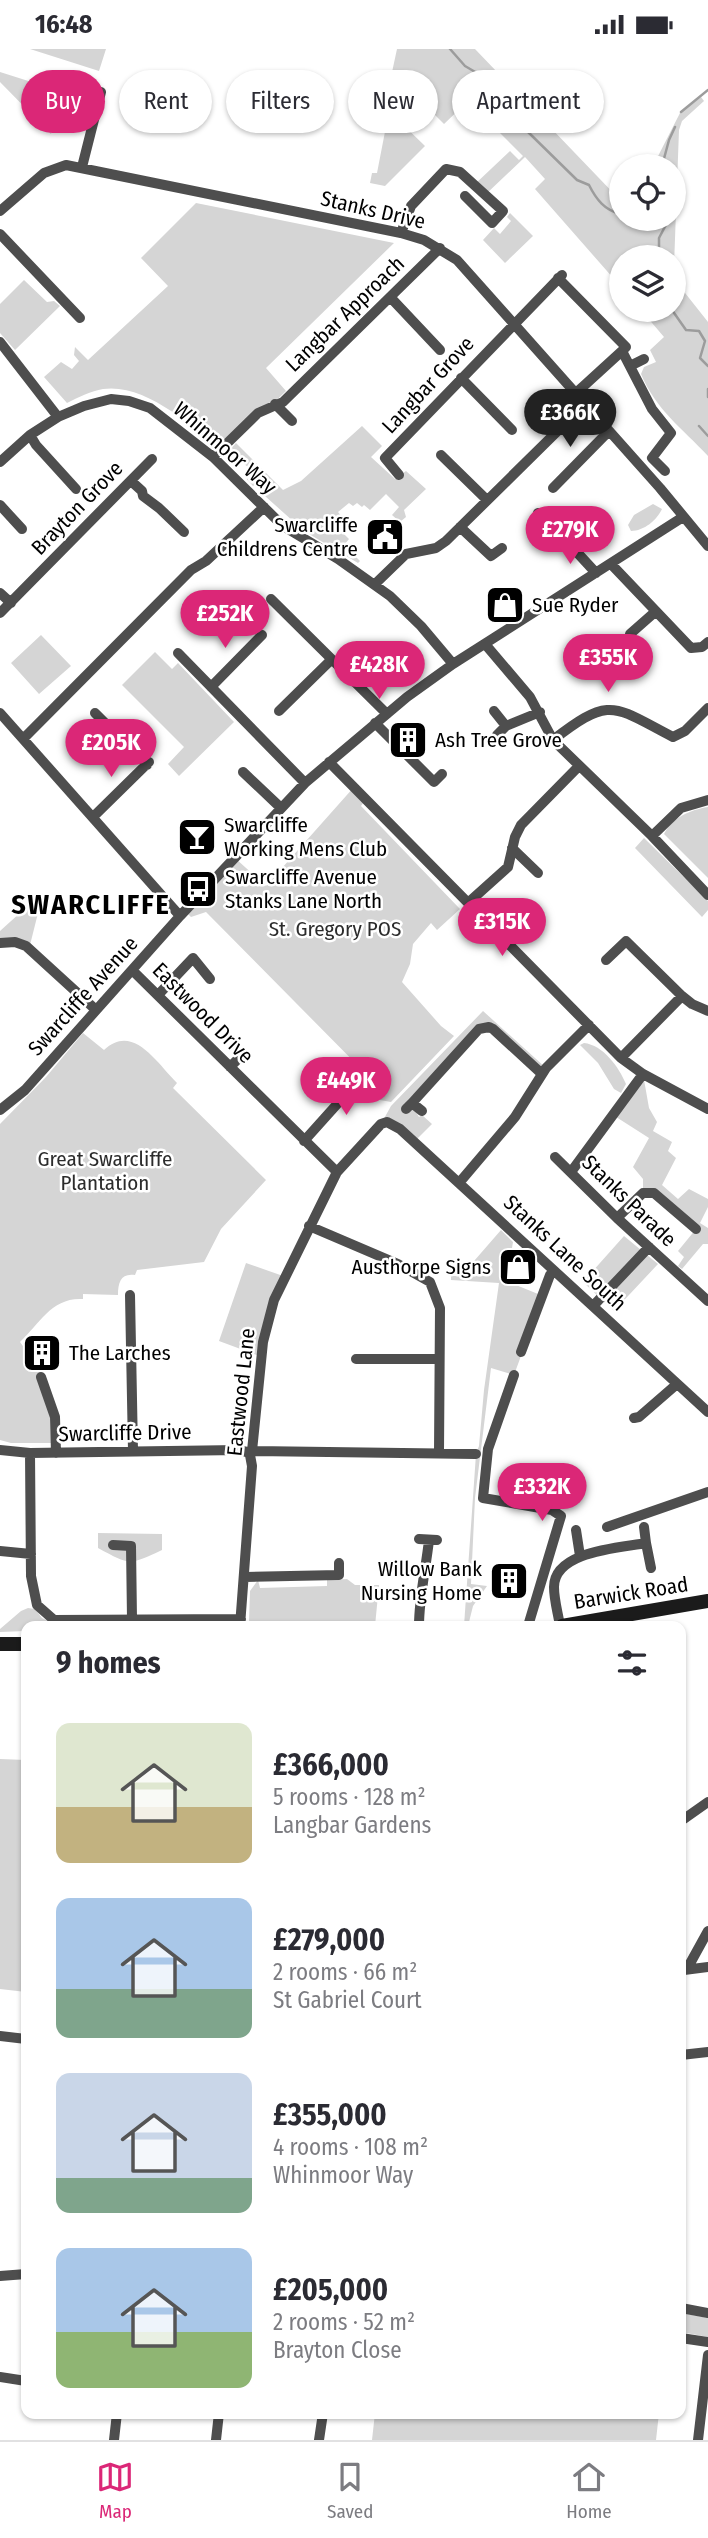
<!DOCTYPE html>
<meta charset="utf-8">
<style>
:root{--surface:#fff;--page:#f7f7f7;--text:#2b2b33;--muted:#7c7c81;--line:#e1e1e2;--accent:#db2777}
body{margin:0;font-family:"Fira Sans Condensed",sans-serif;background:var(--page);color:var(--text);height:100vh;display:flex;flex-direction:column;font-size:26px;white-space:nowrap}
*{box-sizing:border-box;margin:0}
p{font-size:23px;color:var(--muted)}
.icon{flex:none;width:38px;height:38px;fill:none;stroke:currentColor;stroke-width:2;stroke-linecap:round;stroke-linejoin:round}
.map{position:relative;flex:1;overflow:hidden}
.details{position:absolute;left:21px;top:1572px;width:665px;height:798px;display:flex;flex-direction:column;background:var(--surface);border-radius:14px;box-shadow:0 2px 5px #0004}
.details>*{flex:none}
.top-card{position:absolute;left:21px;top:21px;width:667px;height:63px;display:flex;gap:14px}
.buttons{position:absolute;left:609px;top:105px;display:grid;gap:14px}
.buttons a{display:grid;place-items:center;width:77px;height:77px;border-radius:50%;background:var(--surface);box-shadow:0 2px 5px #0004;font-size:35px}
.price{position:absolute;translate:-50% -60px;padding:0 16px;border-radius:24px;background:var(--accent);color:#fff;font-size:23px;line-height:46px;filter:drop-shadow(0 2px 4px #0008)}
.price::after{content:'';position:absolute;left:50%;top:42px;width:21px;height:16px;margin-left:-10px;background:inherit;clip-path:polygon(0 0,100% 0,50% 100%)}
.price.active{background:#222;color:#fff}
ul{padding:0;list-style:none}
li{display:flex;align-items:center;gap:21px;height:175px;padding:0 35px}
li span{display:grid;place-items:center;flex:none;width:196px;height:140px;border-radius:14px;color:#555}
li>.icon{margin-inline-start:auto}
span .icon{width:84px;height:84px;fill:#fffc;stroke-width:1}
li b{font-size:30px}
h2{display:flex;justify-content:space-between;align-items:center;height:84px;padding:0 35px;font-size:30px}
.tag{padding:0 24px;border-radius:32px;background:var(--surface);box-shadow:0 2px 5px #0004;font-size:24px;line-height:63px}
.tag.active{background:var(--accent);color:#fff}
.status{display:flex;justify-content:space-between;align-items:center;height:49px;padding:0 35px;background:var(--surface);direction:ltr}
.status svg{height:19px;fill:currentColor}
.dock{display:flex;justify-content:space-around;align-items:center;height:98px;border-top:2px solid var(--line);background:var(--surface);font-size:19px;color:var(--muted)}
.dock a{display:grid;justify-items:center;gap:4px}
.dock .active{color:var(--accent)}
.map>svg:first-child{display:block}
</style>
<div class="status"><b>16:48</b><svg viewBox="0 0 49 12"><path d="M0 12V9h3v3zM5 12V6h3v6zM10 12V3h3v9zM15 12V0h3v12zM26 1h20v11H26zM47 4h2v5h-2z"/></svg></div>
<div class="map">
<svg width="708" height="2391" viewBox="0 0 708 2391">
<rect width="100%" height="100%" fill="#fff"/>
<path fill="#d5d5d5" d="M30 0H106L99 22Z
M397 0H475L621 152V170H674V117H653L680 64 701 48 704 52 682 72 679 81 674 217V208H621V238L535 140 545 130 525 108 485 146 474 136 510 102 519 111 523 107 468 52 444 75 405 36 392 53 386 51Z
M0 23 63 43 51 85 0 33Z
M389 62 425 97 385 137 370 134 372 124H377Z
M196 154 394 194 266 319 286 342 224 402C192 378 146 334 103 340 91 342 79 348 67 354L44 328 61 313 72 320 79 312 74 306 75 298 88 311 168 237 141 209Z
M510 164 533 187 505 214 483 191 494 179 500 185 511 172 507 168Z
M674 230 708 273V407C682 379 656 361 641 325L644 318 656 313 650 301 664 288 641 261H674Z
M24 231 47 253 54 252 60 257 15 301 0 284V255Z
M362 377 382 397 371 408 395 430 406 422 426 440 404 461 406 468 400 473 392 466 399 458 386 445 370 461 364 456 362 458 357 454 353 457 349 454 338 463 342 468 338 473 342 477 340 481 349 490 344 496 360 512 358 514 304 482 265 447 270 440 261 431 253 437 243 426 249 419 237 409 232 415 227 410 228 403 236 394 283 441 301 432Z
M653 455 662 460C657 471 644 482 631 482L628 476 634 466Z
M41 586 71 617 39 645 11 614Z
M155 603 172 620 178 614 234 673 179 727 168 715 184 698 122 636Z
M354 738 366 750 361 757 460 860 437 881 431 874 413 895 410 915 402 933 441 977 454 987 391 1053 380 1051 381 1040 206 863 191 868 185 862 235 809 266 837Z
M708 758V829L664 785C673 768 690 761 708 758Z
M644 789 708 852V861L702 868 635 799Z
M42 844 50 852 38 864 29 900 0 894V882Z
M483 962 546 1019 542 1025 484 978 411 1055 419 1068 422 1066 432 1075 414 1093 381 1075 391 1057Z
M83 984 104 1001C133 974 156 1013 177 1034L173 1039 266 1131 221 1180 204 1213 137 1221 135 1226C121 1224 118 1233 118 1246L83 1245V1250C52 1248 40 1274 20 1293L44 1326 50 1368 51 1394H11L0 1391V1075L46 1028Z
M584 994C603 996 619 1018 626 1035L621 1044 614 1040 598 1014 580 996Z
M643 1025 649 1059 657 1073 653 1082 672 1093 668 1102 676 1109 662 1136 678 1150 689 1140 708 1150V1158L700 1174 708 1179V1195H703L682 1220 678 1217 684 1208 678 1202 696 1180 643 1140V1130L633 1118 649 1089 613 1066Z
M501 1181 513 1193 511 1205 504 1212 501 1230 543 1247 514 1326 491 1319 475 1449 471 1535 487 1537 473 1557 468 1577H464L476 1405 479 1397 484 1341 499 1234 451 1231V1227H461Z
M624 1187 658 1215 614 1262 583 1233Z
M246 1214 286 1228 274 1251 262 1308 219 1292Z
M98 1484 162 1485V1501C128 1517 130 1516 98 1499Z
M347 1530 355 1536H379L375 1577H252L249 1574 250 1542 258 1531 260 1539 327 1537V1531Z
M28 1559 35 1560 42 1569 52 1574H220L219 1577H26V1582L0 1583V1580L21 1562Z
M0 1710 26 1711V1943L0 1940Z
M681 2264 708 2269V2288L681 2283Z
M375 2364H659L656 2391H372Z"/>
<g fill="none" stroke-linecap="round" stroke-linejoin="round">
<path stroke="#9c9c9c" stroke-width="2.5" d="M450 0 465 17 482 27 494 57 526 81 577 131 589 136C596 150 605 162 621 165
M681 63 708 41
M662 117 669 91 675 78
M659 208V189L669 170
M672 261 686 281 699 282 705 292 700 309 708 317
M708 340V348
M699 377 708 387"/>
<path stroke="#4e4e4e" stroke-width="10" d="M82 118 101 43
M0 162 44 124 66 116 401 184 424 191 457 211 660 439 708 497
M401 184 411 157 446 120 460 123 503 162 492 174 465 147
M0 185 80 269
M558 229 626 298 622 302
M391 249 440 301
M0 293 58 368 84 357 111 350 129 352 150 359 213 408 283 477 338 510 390 547 421 577 453 615
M630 317 644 310
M461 329 512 381
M576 344 622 302 652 360 671 384 652 409 665 422
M275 355 292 372
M30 386 36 396 76 440
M441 406 487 451
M213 408 258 364 283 353 440 199
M0 413 30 386 58 368
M399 426 385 409 562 226
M131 432 142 442 143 447 159 459 184 483
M553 439 609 382
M0 456 22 480
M538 464 562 487 559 490
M460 478 491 507 502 499
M562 487 596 524
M611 515 691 599 702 598 708 593
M375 535 406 505 436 499 446 492 585 355
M0 544 11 554
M271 550 387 665
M0 564 152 410
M485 595 530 648 553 691 652 787 708 846
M606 602 614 609 629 595 630 585 655 563
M178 604 305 734
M211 638 262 586
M279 662 331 611
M494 662 506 677
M0 664 180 867
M95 664 147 716
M375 674 434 733 442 725
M497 686 506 677 540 663
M23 690 191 521 206 512 264 458
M553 691C611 646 613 657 673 688L685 682 708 659
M329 713 621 1009 643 1025 708 1060
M243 723 281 759
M93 768 149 713
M652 787 681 759 708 751
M512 799 538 824
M469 853 508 818 515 788 521 776 579 717
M0 894 15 893 26 897 95 960
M606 911 626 892 682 947 692 955 708 962
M132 921 337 1123
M158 946 193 909 210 930
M621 1009 682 947
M230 1018 243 1005
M412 1054 479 980 489 978 493 980 542 1025
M406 1060 412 1054 422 1062
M0 1061 25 1041 180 867 305 734 407 648 453 615 683 468
M304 1092 339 1053 328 1039
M555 1108 617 1169 708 1252
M571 1123 643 1025
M459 1134 515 1068 546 1019 589 976
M617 1169 643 1144H654L696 1180
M309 1177 398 1215 430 1233 440 1259 439 1403
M130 1246 133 1402
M594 1256 649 1198
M521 1303 550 1226 554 1222
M356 1310H439
M514 1326 488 1400 483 1449 552 1461 561 1467 528 1577
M41 1328 55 1368 56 1404
M634 1369 639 1368 677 1335
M0 1401 30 1404 238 1401 247 1403 250 1406
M252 1402 476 1405
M30 1404 31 1527 37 1556 54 1571 241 1570
M607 1478 708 1443
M644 1478 646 1494
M576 1481 580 1507
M419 1490 437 1491
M113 1496 131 1497 132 1570
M0 1502 31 1505
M245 1528 339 1526V1514
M240 1577 252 1417 250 1406 252 1402 263 1293 274 1251 337 1123 381 1075 387 1073 400 1080 708 1363
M419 1577C419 1548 426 1519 429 1491
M560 1577C558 1564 554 1551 554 1538 554 1502 619 1499 646 1494L651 1519
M681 1772 708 1753
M687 1920 708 1882
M684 1921 708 1918
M0 1987 26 1990
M681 2006 708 2003
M0 2227 26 2225
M681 2259 708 2264
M681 2289 708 2293
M0 2328 26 2332
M114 2391 117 2364
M216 2391 219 2364
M319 2391 323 2364
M698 2391 708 2306"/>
<path stroke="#1b1b1b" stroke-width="14" d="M562 1577 708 1552
M0 1595H26"/>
</g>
<defs>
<g id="civic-square" transform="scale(2.0125)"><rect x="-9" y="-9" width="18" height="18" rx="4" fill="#000" stroke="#fff"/><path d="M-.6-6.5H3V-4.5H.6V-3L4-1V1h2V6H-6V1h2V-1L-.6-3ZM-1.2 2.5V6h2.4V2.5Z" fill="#fff"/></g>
<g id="shop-square" transform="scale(2.0125)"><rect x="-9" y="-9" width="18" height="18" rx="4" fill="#000" stroke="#fff"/><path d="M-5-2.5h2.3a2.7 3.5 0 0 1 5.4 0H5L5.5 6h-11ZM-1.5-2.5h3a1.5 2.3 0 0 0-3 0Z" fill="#fff"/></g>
<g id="building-square" transform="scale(2.0125)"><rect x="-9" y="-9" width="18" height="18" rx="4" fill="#000" stroke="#fff"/><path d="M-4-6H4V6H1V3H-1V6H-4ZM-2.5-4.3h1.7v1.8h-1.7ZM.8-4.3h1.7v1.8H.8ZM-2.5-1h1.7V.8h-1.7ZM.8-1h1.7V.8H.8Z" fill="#fff"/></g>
<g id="bar-square" transform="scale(2.0125)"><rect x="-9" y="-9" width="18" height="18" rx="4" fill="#000" stroke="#fff"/><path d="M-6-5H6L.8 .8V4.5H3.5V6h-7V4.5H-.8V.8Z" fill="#fff"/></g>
<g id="bus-square" transform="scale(2.0125)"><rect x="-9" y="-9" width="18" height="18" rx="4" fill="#000" stroke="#fff"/><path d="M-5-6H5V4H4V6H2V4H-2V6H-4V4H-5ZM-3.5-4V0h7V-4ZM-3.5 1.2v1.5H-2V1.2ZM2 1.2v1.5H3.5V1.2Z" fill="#fff"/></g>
</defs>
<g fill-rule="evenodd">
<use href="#civic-square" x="385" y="488"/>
<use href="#shop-square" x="505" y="556"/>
<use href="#building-square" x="408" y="691"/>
<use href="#bar-square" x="197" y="788"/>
<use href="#bus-square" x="198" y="840"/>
<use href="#shop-square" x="518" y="1218"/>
<use href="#building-square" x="42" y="1304"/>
<use href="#building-square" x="509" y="1532"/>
</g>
<g text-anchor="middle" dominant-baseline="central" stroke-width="5" stroke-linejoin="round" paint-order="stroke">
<g font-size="21" fill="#000" stroke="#fff">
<text transform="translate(373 161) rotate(13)">Stanks Drive</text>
<text transform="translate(345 265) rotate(-44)">Langbar Approach</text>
<text transform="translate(428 336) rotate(-47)">Langbar Grove</text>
<text transform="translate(225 399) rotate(41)">Whinmoor Way</text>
<text transform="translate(77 459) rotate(-46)">Brayton Grove</text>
<text transform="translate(83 947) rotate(-48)">Swarcliffe Avenue</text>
<text transform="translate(203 964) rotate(45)">Eastwood Drive</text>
<text transform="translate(629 1152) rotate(44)">Stanks Parade</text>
<text transform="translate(565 1204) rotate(43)">Stanks Lane South</text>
<text transform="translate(241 1343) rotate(-84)">Eastwood Lane</text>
<text transform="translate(125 1384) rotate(-1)">Swarcliffe Drive</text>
<text transform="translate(631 1544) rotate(-9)">Barwick Road</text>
</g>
<g font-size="21" fill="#000" stroke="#fff" text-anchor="start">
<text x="358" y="476" text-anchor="end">Swarcliffe<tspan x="358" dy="24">Childrens Centre</tspan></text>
<text x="532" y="556">Sue Ryder</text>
<text x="435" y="691">Ash Tree Grove</text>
<text x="224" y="776">Swarcliffe<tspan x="224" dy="24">Working Mens Club</tspan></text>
<text x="225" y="828">Swarcliffe Avenue<tspan x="225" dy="24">Stanks Lane North</tspan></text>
<text x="491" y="1218" text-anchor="end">Austhorpe Signs</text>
<text x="69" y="1304">The Larches</text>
<text x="482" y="1520" text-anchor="end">Willow Bank<tspan x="482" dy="24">Nursing Home</tspan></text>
</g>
<g font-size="21" fill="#2c2c2c" stroke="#fff">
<text x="335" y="880">St. Gregory POS</text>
<text x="105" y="1110">Great Swarcliffe<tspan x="105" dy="24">Plantation</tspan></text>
</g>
<g font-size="28" font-weight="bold" letter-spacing="2" fill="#000" stroke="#fff">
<text x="91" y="855">SWARCLIFFE</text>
</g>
</g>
</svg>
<div class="buttons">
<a><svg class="icon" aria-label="locate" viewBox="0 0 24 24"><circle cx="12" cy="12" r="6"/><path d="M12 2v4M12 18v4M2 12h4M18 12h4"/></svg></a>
<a><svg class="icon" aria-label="layers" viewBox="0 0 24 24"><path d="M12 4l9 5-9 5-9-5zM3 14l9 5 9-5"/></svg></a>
</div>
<b class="price active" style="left:570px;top:400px">£366K</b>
<b class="price" style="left:570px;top:517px">£279K</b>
<b class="price" style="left:225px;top:601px">£252K</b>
<b class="price" style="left:608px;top:645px">£355K</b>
<b class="price" style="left:379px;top:652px">£428K</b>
<b class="price" style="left:111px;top:730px">£205K</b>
<b class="price" style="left:502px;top:909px">£315K</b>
<b class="price" style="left:346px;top:1068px">£449K</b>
<b class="price" style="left:542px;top:1474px">£332K</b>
<div class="top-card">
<a class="tag active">Buy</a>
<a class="tag">Rent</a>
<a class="tag">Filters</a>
<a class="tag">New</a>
<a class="tag">Apartment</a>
</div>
<section class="details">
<h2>9 homes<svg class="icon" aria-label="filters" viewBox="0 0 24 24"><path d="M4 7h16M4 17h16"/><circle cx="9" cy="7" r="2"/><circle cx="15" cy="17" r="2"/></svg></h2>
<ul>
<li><span style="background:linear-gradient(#dfe7d0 60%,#c2b280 0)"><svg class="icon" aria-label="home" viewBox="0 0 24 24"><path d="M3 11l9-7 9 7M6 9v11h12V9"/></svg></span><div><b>£366,000</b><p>5 rooms · 128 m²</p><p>Langbar Gardens</p></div></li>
<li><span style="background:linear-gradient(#a9c7e8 65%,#7fa58c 0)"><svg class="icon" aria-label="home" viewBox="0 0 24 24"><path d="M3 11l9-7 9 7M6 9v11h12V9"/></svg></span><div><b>£279,000</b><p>2 rooms · 66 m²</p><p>St Gabriel Court</p></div></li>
<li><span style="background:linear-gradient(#c9d6e8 75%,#7fa58c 0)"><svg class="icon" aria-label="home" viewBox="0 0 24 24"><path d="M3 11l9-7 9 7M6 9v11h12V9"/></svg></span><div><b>£355,000</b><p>4 rooms · 108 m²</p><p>Whinmoor Way</p></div></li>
<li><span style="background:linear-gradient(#a9c7e8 60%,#8fb573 0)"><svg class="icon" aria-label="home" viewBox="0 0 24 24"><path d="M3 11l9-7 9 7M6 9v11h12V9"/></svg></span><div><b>£205,000</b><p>2 rooms · 52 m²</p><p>Brayton Close</p></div></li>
</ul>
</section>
</div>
<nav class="dock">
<a class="active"><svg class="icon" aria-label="map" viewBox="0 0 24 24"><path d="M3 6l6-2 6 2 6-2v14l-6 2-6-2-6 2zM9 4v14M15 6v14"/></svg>Map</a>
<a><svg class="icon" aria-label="saved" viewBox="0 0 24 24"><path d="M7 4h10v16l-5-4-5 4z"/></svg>Saved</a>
<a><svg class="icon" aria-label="home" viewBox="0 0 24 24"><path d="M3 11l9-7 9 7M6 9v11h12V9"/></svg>Home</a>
</nav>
